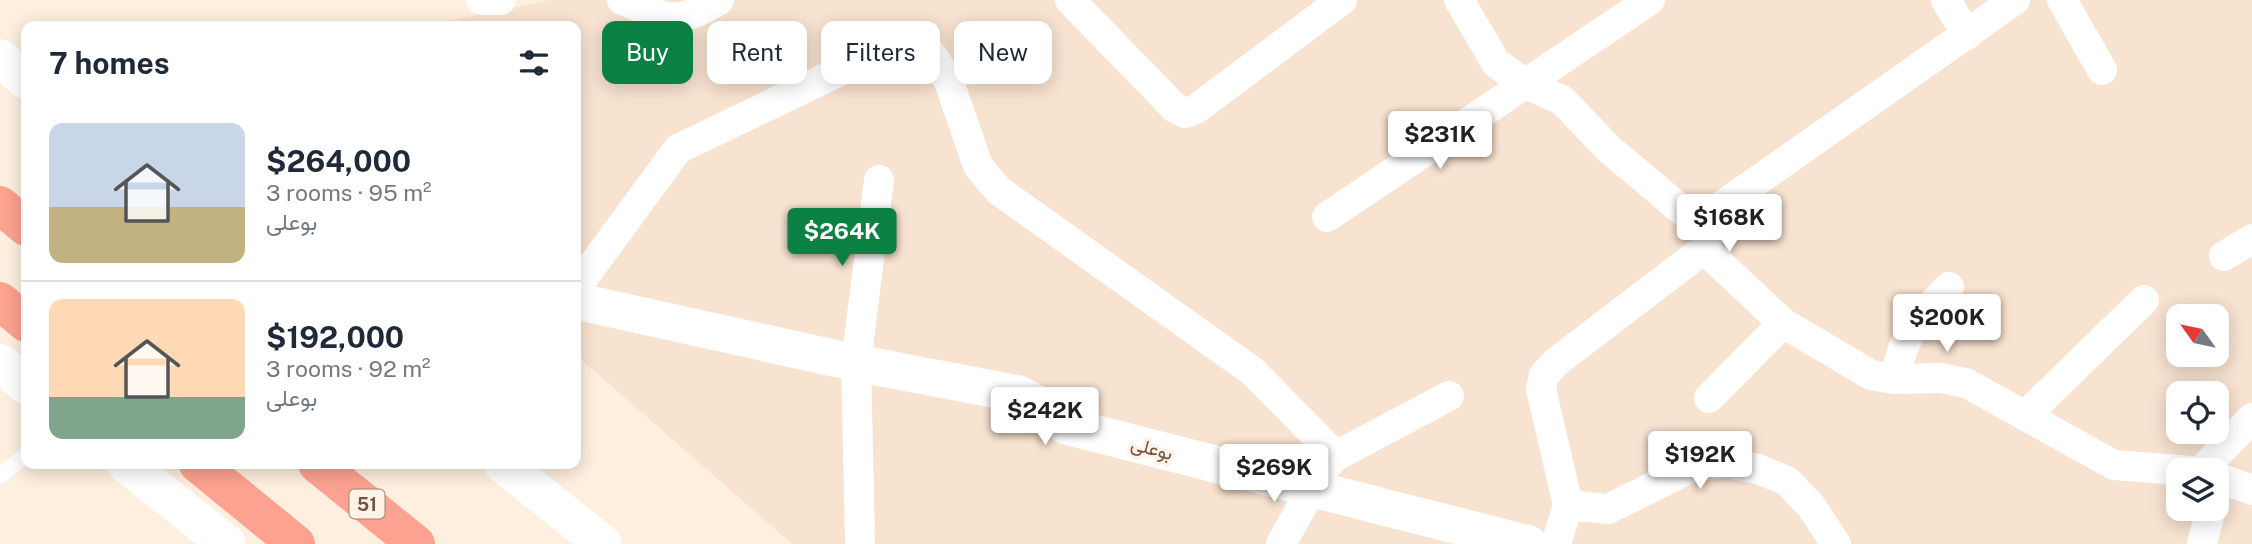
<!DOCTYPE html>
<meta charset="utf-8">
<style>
:root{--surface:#fff;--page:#f6f6f7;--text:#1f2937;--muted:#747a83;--line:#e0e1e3;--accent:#0b8043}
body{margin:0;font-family:"Public Sans",Vazirmatn,sans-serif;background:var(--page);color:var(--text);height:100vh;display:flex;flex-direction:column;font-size:26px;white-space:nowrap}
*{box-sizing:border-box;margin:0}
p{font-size:23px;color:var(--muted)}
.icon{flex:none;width:38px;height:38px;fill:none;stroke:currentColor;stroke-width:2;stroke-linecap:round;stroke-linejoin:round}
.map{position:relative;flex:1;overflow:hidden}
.sheet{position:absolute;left:21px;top:21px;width:560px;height:448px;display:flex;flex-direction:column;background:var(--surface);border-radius:14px;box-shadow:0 4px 18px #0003}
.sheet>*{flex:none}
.guide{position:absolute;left:602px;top:21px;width:665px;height:63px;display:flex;gap:14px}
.needle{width:46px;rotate:303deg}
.controls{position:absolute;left:2166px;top:304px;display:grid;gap:14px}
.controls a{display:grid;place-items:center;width:63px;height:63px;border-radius:14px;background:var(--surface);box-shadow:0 4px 18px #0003;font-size:35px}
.price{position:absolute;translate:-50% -60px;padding:0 16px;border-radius:7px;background:#fff;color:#222;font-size:23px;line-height:46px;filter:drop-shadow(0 2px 4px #0008)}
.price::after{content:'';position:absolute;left:50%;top:42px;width:21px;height:16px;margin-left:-10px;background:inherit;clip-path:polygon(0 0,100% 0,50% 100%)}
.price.on{background:var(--accent);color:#fff}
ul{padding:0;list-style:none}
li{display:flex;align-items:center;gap:21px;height:175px;padding:0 28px}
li+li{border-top:2px solid var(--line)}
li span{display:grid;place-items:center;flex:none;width:196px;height:140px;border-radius:14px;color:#555}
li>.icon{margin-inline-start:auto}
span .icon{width:84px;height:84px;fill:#fffc;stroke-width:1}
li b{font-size:30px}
h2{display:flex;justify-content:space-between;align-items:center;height:84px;padding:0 28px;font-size:30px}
.tag{padding:0 24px;border-radius:14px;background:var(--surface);box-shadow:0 4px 18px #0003;font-size:24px;line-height:63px}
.tag.on{background:var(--accent);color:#fff}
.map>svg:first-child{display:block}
</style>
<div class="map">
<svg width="2252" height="544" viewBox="0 0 2252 544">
<rect width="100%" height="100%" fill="#feefdf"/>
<path fill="#f8e2d0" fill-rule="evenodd" d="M551 0H2252V544H792L576 355V26H424ZM2179 317H2217V355H2179ZM2179 394H2217V432H2179ZM2179 471H2217V509H2179Z"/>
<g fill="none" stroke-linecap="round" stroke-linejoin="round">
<path stroke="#fff" stroke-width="16" d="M0 476 26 455"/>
<path stroke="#fff" stroke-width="30" d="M481 0H501
M622 0C669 18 672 28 719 0
M1070 0 1175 108 1185 113 1196 109 1342 0
M1459 0 1496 63 1524 83 1562 100 1609 149 1697 223 1708 237 1704 249 1555 363 1544 375 1541 389 1568 505 1556 544
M1946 0 1967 35
M2062 0 2102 70
M1327 217 1650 0
M1697 223 2015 0
M1704 249 1783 323 1871 375 1894 379 1940 378 1966 383 2114 465 2191 471
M2224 256 2252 239
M576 288 678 149 896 44 928 50 948 79 978 166 998 190 1252 371 1336 456
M1894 379C1906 332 1915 321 1949 287
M1709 398 1783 323
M2027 414 2144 300
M2201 471 2252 418
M2217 477 2252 490
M1568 505 1608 509 1695 466 1727 463 1758 469 1787 481 1811 506 1836 544
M860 540 856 363 879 180
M1281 544 1322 470 1336 456 1449 396
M2202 544 2211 509"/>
<path stroke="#fff" stroke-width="37" d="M576 301 856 363 1019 394 1038 404 1066 426 1529 544"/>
<path stroke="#fff" stroke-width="38" d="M0 58 26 80
M0 363 26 385
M126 464 227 544
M503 464 603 544"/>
<path stroke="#fda290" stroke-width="38" d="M0 205 26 227
M0 301 26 323
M198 464 296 544
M317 464 416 544"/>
</g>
<g text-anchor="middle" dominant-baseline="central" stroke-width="7" stroke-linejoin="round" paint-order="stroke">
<rect fill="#fff3e7" stroke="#9f8276" stroke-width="2" x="349.5" y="489.5" width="35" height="29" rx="5"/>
<g font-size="18" font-weight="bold" fill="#765145">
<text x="367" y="504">51</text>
</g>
<g font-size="19" fill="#765145" stroke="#fff3e7">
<text transform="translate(1152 448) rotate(15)">بوعلی</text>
</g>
</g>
</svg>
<div class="controls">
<a><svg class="needle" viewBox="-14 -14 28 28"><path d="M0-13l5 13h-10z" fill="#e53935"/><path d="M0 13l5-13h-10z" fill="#747a83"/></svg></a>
<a><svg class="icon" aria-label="locate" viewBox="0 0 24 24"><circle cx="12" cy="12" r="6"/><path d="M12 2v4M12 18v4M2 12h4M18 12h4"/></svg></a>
<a><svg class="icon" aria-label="layers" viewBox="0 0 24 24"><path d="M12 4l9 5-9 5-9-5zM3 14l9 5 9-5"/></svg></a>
</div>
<b class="price" style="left:1440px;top:171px">$231K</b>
<b class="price" style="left:1729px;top:254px">$168K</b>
<b class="price on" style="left:842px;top:268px">$264K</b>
<b class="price" style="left:1947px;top:354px">$200K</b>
<b class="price" style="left:1045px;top:447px">$242K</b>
<b class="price" style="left:1700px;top:491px">$192K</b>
<b class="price" style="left:1274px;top:504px">$269K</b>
<div class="guide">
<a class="tag on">Buy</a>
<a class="tag">Rent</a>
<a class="tag">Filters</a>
<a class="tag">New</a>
</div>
<section class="sheet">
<h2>7 homes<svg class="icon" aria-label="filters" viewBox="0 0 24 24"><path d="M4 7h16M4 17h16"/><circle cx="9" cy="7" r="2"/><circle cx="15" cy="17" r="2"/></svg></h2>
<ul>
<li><span style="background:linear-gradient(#c9d6e8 60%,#c2b280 0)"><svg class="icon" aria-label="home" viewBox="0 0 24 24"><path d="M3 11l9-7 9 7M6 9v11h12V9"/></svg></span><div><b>$264,000</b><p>3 rooms · 95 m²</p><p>بوعلی</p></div></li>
<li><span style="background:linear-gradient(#ffd9b3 70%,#7fa58c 0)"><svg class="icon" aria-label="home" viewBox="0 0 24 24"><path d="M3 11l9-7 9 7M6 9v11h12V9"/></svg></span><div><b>$192,000</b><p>3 rooms · 92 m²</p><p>بوعلی</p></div></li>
</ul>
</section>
</div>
